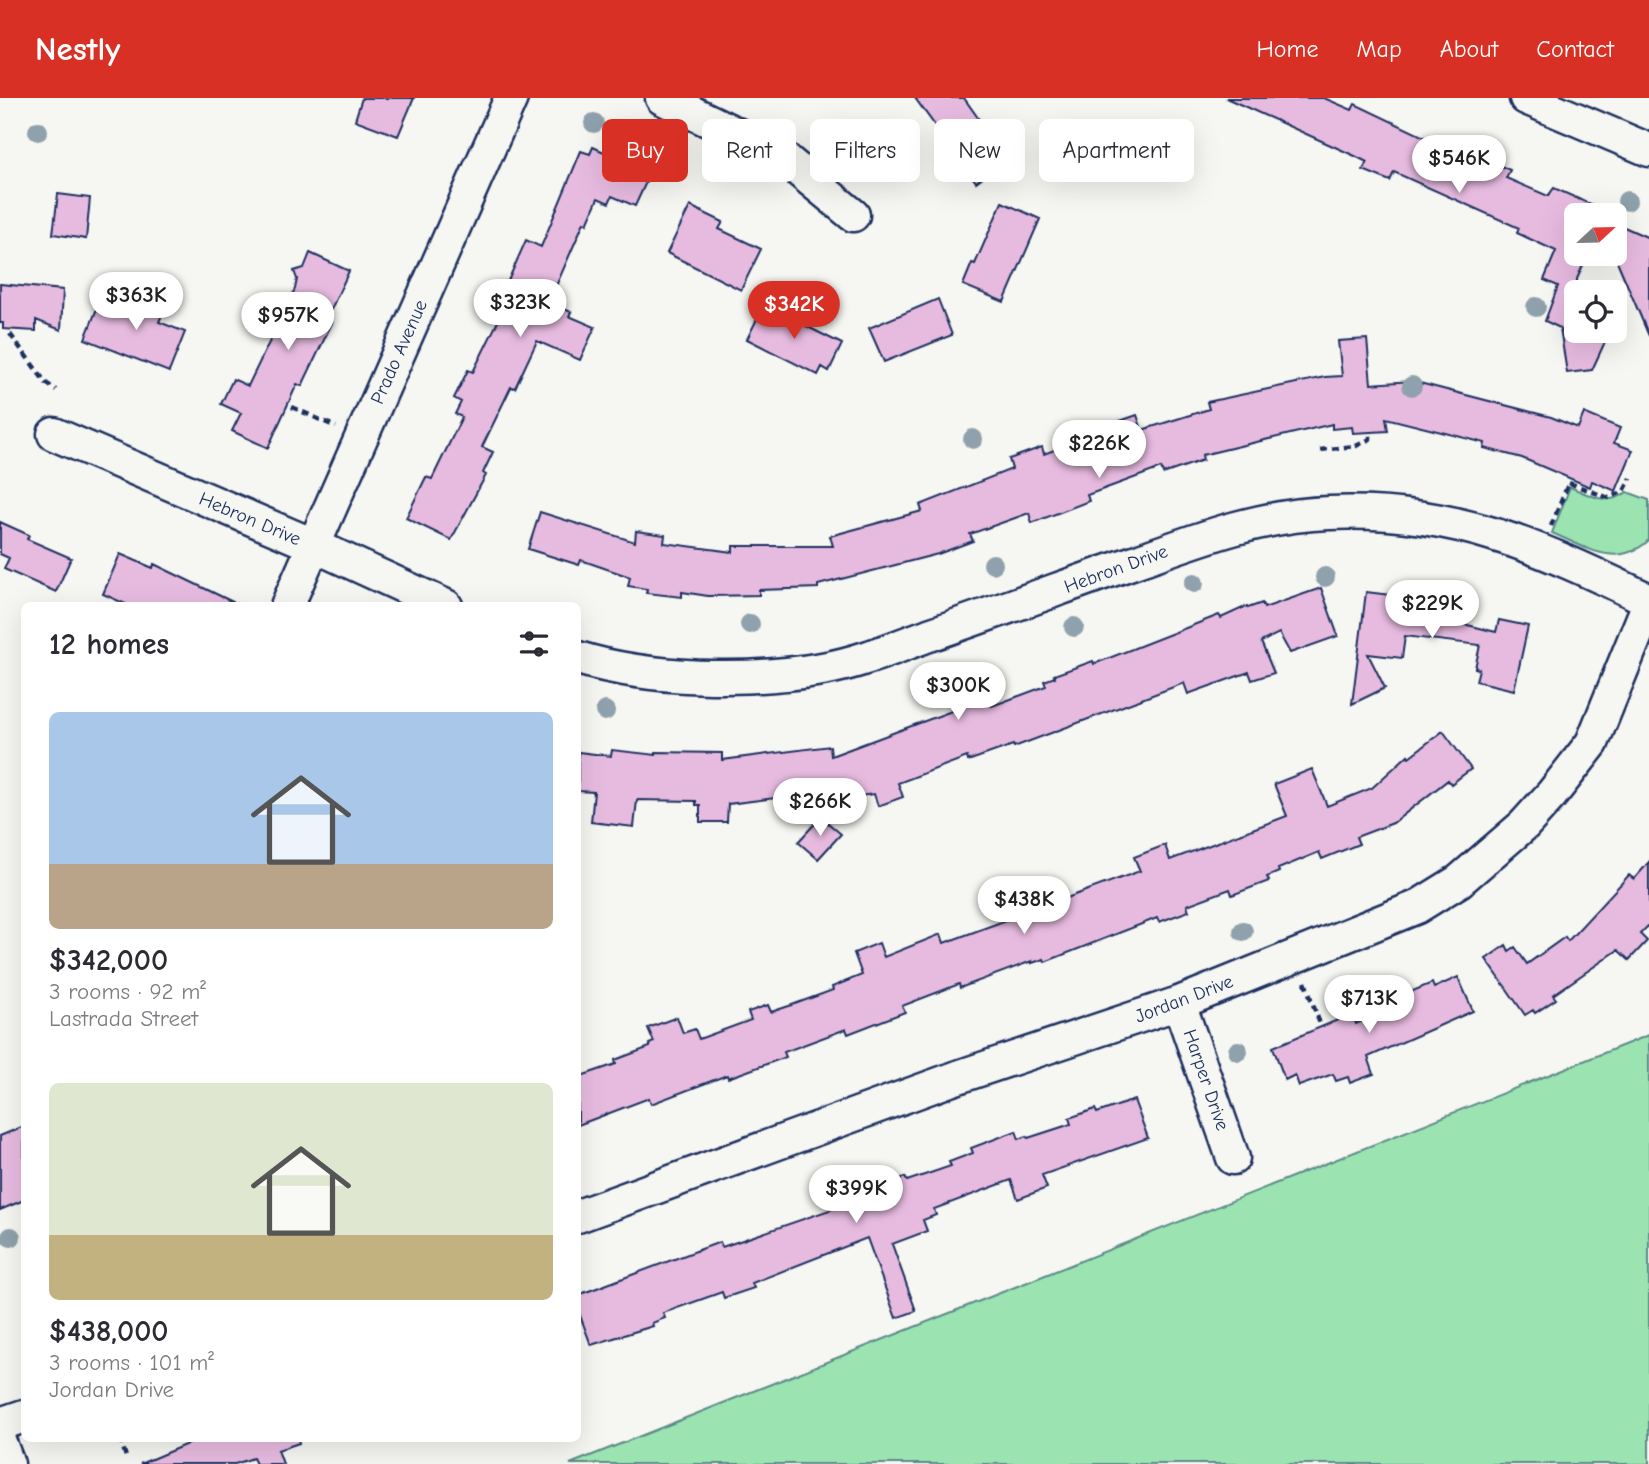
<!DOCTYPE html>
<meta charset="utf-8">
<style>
:root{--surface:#fff;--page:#f7f7f7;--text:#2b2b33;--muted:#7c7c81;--accent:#d93025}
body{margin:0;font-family:"Comic Neue",sans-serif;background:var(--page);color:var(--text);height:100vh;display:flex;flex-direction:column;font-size:26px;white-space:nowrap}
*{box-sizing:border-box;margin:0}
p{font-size:23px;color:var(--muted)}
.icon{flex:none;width:38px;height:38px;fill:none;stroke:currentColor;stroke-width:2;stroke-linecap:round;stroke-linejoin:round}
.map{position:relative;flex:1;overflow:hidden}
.details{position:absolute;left:21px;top:504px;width:560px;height:840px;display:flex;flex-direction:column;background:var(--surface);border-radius:10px;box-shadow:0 7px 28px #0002}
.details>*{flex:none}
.hud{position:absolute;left:602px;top:21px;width:665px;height:63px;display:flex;gap:14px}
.needle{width:46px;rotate:68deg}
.buttons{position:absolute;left:1564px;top:105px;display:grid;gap:14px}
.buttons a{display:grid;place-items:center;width:63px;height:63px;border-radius:10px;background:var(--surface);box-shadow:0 7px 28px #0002;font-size:35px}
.price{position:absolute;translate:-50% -60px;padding:0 16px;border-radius:24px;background:#fff;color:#222;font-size:23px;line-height:46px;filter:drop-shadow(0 2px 4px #0008)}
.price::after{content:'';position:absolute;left:50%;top:42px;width:21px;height:16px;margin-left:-10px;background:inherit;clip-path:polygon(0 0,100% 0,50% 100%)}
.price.on{background:var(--accent);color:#fff}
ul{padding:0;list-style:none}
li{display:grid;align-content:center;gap:14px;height:371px;padding:0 28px}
li span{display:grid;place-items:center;height:217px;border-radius:10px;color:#555}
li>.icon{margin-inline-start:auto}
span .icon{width:126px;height:126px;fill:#fffc;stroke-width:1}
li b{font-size:30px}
h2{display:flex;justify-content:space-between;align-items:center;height:84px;padding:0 28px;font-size:30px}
.chip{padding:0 24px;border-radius:10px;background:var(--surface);box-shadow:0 7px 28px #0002;font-size:24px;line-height:63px}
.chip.on{background:var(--accent);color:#fff}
header{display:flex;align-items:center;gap:42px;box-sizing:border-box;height:98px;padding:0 35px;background:var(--accent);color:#fff}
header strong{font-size:33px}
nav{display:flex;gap:38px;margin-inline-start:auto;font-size:24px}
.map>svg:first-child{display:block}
</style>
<header>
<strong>Nestly</strong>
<nav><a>Home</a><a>Map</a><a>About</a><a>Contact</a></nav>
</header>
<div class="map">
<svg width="1649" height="1366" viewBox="0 0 1649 1366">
<rect width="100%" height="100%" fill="#f6f6f2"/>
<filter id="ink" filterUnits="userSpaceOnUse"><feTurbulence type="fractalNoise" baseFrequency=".0143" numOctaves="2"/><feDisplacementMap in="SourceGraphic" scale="14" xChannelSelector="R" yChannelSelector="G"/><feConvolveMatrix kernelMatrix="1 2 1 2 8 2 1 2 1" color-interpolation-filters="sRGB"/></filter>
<g filter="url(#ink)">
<path fill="#9be4b2" stroke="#5b8a88" stroke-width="2" d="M1570 389C1590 397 1608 409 1627 394L1649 402V442C1617 472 1586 449 1552 435Z
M1649 937V1366H570Z"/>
<path fill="#e7bbe0" stroke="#1b2f5e" stroke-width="2" d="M362 0H414L398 38 355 22Z
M915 0H964L1007 61 976 84Z
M1226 0H1324L1352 12 1355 6 1447 50 1449 45 1510 72 1506 80 1548 98 1554 90 1592 107 1589 114 1597 117H1577V156H1588L1577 181V233H1610L1592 272 1567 275 1560 230 1545 223 1558 188 1544 182 1556 153 1517 135 1519 130 1394 74 1390 83 1363 72 1367 64 1355 58Z
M593 49 633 67 630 74 647 82 635 108 612 98 609 105 598 100 587 126 584 124 549 204 571 214 569 218 595 229 580 262 537 243 515 290 511 289 482 349 493 354 483 375 486 377 451 442 406 420 426 379 432 381 462 319 455 316 461 304 454 300 468 272 473 274 507 205 500 201 526 142 541 149 581 53 590 56Z
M58 96 90 100 86 141 53 136Z
M1002 104 1040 121 1004 204 963 187 972 165 975 166Z
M690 108 723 124 719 131 761 151 741 192 667 155Z
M1615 125 1649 140V238L1614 156Z
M310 155 349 173 326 222 332 225 302 288 297 286 268 350 232 333 241 315 221 306 233 281 248 288 295 191 297 181 294 173 304 170Z
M0 186 63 192 61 232 36 222V233L3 231V225H0Z
M123 195 164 212 159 224 185 234 169 274 85 241 98 208 108 201 119 206Z
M938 201 952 237 884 264 869 230Z
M764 207 842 246 829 273 822 269 818 277 747 241Z
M1367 241 1371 286 1412 283 1551 319 1578 330 1584 315 1620 330 1614 345 1633 352 1616 393 1592 383 1590 389 1522 360 1484 350 1485 345 1386 320 1388 333 1353 335 1352 329 1332 331V326L1202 357 1203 362 1163 376 1161 370 1101 392 1087 397 1089 403 1032 425 1029 415 970 436 973 443 938 456 818 487V490L759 492V497L708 498 682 494V499L646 495 647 491 628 488 630 479 581 462 579 467 528 451 540 414 635 444 636 433 665 437 664 445 733 454V448H833L830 438 922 413 920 407 1012 371 1009 361 1042 349 1044 356 1104 333 1103 329 1137 317 1142 332 1209 311 1207 304 1325 279 1342 278 1338 243Z
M0 424 29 437 27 441 71 460 56 494 4 471 9 460 0 456Z
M120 456 153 470 154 466 241 508H130L103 496Z
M1321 490 1338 538 1290 555 1279 535 1261 544 1274 575 1252 582 1249 574 1188 596 1184 585 1014 649 1013 647 968 663 967 659 898 685 903 699 878 708 874 696 837 701 846 691 728 706 727 724H700V707H696V703L637 702 634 729 591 724 594 694 578 693V654L611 658 612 652 656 657V654L722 655V662L830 648 831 658 989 599 992 608 1046 588 1044 583 1055 579 1054 577 1093 563 1094 566 1219 517 1221 520 1247 508 1248 510 1262 505 1264 510Z
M1366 494 1441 503 1439 520 1496 534 1499 522 1528 528 1514 592 1476 583 1479 571 1475 570 1480 547 1405 538 1402 560 1368 556 1385 590 1352 606Z
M1443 633 1471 671 1451 686 1448 682 1393 725 1356 739 1359 746 1322 761 1319 754 1278 771 1279 774 1267 779 1269 783 1232 797 1230 791 1187 807 1189 813 1159 824 1157 820 1045 864 1044 861 1032 865V863L960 890 959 886 902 908 905 914 848 936 846 931 784 954 786 959 728 980 727 977 651 1006 649 1000 578 1027V979L616 966 615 962 650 949 649 946 654 944 648 930 677 919 683 935 695 931 699 941 751 922 748 914 768 907 771 914 792 907 833 892 832 889 862 877 854 855 879 845 884 859 941 836 944 845 1140 773 1134 759 1165 747 1170 762 1287 718 1274 686 1312 671 1327 708 1372 690 1408 657 1409 659Z
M821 719 841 736 818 761 798 744Z
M1649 764V827L1640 836 1647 843 1629 862 1618 852 1553 897 1556 901 1535 915 1533 912 1525 917 1486 861 1506 847 1509 853 1515 849 1527 866 1565 839 1568 843 1629 777 1634 781Z
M1458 879 1473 913 1368 959 1374 976 1350 985 1348 979 1336 983 1333 976 1299 988 1295 977 1285 982 1273 949 1352 916 1356 926 1405 903 1403 897 1432 885 1434 890Z
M1134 1002 1148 1040 1042 1077 1047 1090 1018 1101 1011 1082 934 1111 936 1117 923 1122 927 1133 892 1146 916 1213 896 1220 867 1140 752 1185 754 1190 724 1200 722 1194 663 1215 665 1220 652 1225 653 1228 591 1247 578 1212V1197L720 1144 722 1149 853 1104 851 1098 905 1079 907 1083 951 1068 949 1064 973 1055 971 1050 1016 1033 1019 1041 1027 1038 1028 1040 1071 1026 1069 1020 1095 1011 1097 1015Z
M24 1028V1102L0 1112V1038Z
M201 1340H298L299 1345 278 1352 283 1366H256L253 1360 235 1366H140Z"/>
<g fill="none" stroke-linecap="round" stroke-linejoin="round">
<g stroke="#1b2f5e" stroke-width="37">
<path id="minor" d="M662 0 780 57 853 117
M1526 0 1649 52
M54 336 313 447 446 508
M287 508 511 0
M578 560C649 582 748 584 822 571 858 565 894 550 929 537 999 513 1069 487 1140 462 1201 440 1263 417 1329 415 1455 410 1539 449 1649 502
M1179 905 1233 1060
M578 1118 958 979 1179 905 1417 809 1459 783 1524 727 1552 696 1592 645 1649 505
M0 1326 24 1318
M0 1345 8 1366"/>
</g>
<path stroke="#1b2f5e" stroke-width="4.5" stroke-dasharray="7 5" stroke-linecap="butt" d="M10 236 46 285 56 292
M292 309 336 329
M1320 352 1356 348 1370 341V336
M1569 385 1609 400 1624 393 1631 380
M1551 428 1569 384
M1305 884 1320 926
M120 1340 126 1359"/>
<use href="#minor" stroke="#f6f6f2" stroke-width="32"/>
</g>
<g fill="#8fa1ac">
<circle cx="594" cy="25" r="10"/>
<circle cx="38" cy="33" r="10"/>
<circle cx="1627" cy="103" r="10"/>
<circle cx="1536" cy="209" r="10"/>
<circle cx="1412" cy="288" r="10"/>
<circle cx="973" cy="341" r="10"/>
<circle cx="993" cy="466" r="10"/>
<circle cx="1325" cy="479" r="10"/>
<circle cx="1194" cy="485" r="10"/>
<circle cx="750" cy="526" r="10"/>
<circle cx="1074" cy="529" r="10"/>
<circle cx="939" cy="584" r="10"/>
<circle cx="605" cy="613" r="10"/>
<circle cx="1243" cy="833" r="10"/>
<circle cx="1342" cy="890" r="10"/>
<circle cx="1238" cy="953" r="10"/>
<circle cx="11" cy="1139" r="10"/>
</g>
</g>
<g text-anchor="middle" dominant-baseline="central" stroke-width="6" stroke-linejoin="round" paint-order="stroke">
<g font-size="19" fill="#1b2f5e" stroke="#f6f6f2">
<text transform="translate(399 254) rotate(-66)">Prado Avenue</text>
<text transform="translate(250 421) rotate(23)">Hebron Drive</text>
<text transform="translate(1116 471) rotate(-20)">Hebron Drive</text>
<text transform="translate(1184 901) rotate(-21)">Jordan Drive</text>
<text transform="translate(1206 982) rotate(71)">Harper Drive</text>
</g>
</g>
</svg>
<div class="buttons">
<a><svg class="needle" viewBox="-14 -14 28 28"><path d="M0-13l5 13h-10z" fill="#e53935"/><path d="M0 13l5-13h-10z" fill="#7c7c81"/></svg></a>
<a><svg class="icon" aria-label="locate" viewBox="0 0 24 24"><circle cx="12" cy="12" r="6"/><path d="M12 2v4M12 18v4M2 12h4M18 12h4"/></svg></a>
</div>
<b class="price" style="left:1459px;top:97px">$546K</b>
<b class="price" style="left:136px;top:234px">$363K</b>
<b class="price" style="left:520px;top:241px">$323K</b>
<b class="price on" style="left:794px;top:243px">$342K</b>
<b class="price" style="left:288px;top:254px">$957K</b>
<b class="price" style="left:1099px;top:382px">$226K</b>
<b class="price" style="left:1432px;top:542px">$229K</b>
<b class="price" style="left:958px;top:624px">$300K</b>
<b class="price" style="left:820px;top:740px">$266K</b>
<b class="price" style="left:1024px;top:838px">$438K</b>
<b class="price" style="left:1369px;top:937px">$713K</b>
<b class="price" style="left:856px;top:1127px">$399K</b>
<div class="hud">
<a class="chip on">Buy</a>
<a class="chip">Rent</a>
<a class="chip">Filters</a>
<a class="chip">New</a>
<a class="chip">Apartment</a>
</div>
<section class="details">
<h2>12 homes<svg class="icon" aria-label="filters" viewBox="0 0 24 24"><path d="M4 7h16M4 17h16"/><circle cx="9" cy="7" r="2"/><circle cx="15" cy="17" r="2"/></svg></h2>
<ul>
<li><span style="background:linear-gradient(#a9c7e8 70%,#b9a48a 0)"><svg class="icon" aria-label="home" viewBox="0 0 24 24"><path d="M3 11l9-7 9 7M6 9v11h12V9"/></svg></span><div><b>$342,000</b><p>3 rooms · 92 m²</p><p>Lastrada Street</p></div></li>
<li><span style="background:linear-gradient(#dfe7d0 70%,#c2b280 0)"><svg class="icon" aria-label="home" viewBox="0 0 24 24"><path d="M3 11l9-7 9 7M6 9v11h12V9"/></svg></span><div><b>$438,000</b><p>3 rooms · 101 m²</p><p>Jordan Drive</p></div></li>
</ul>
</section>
</div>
